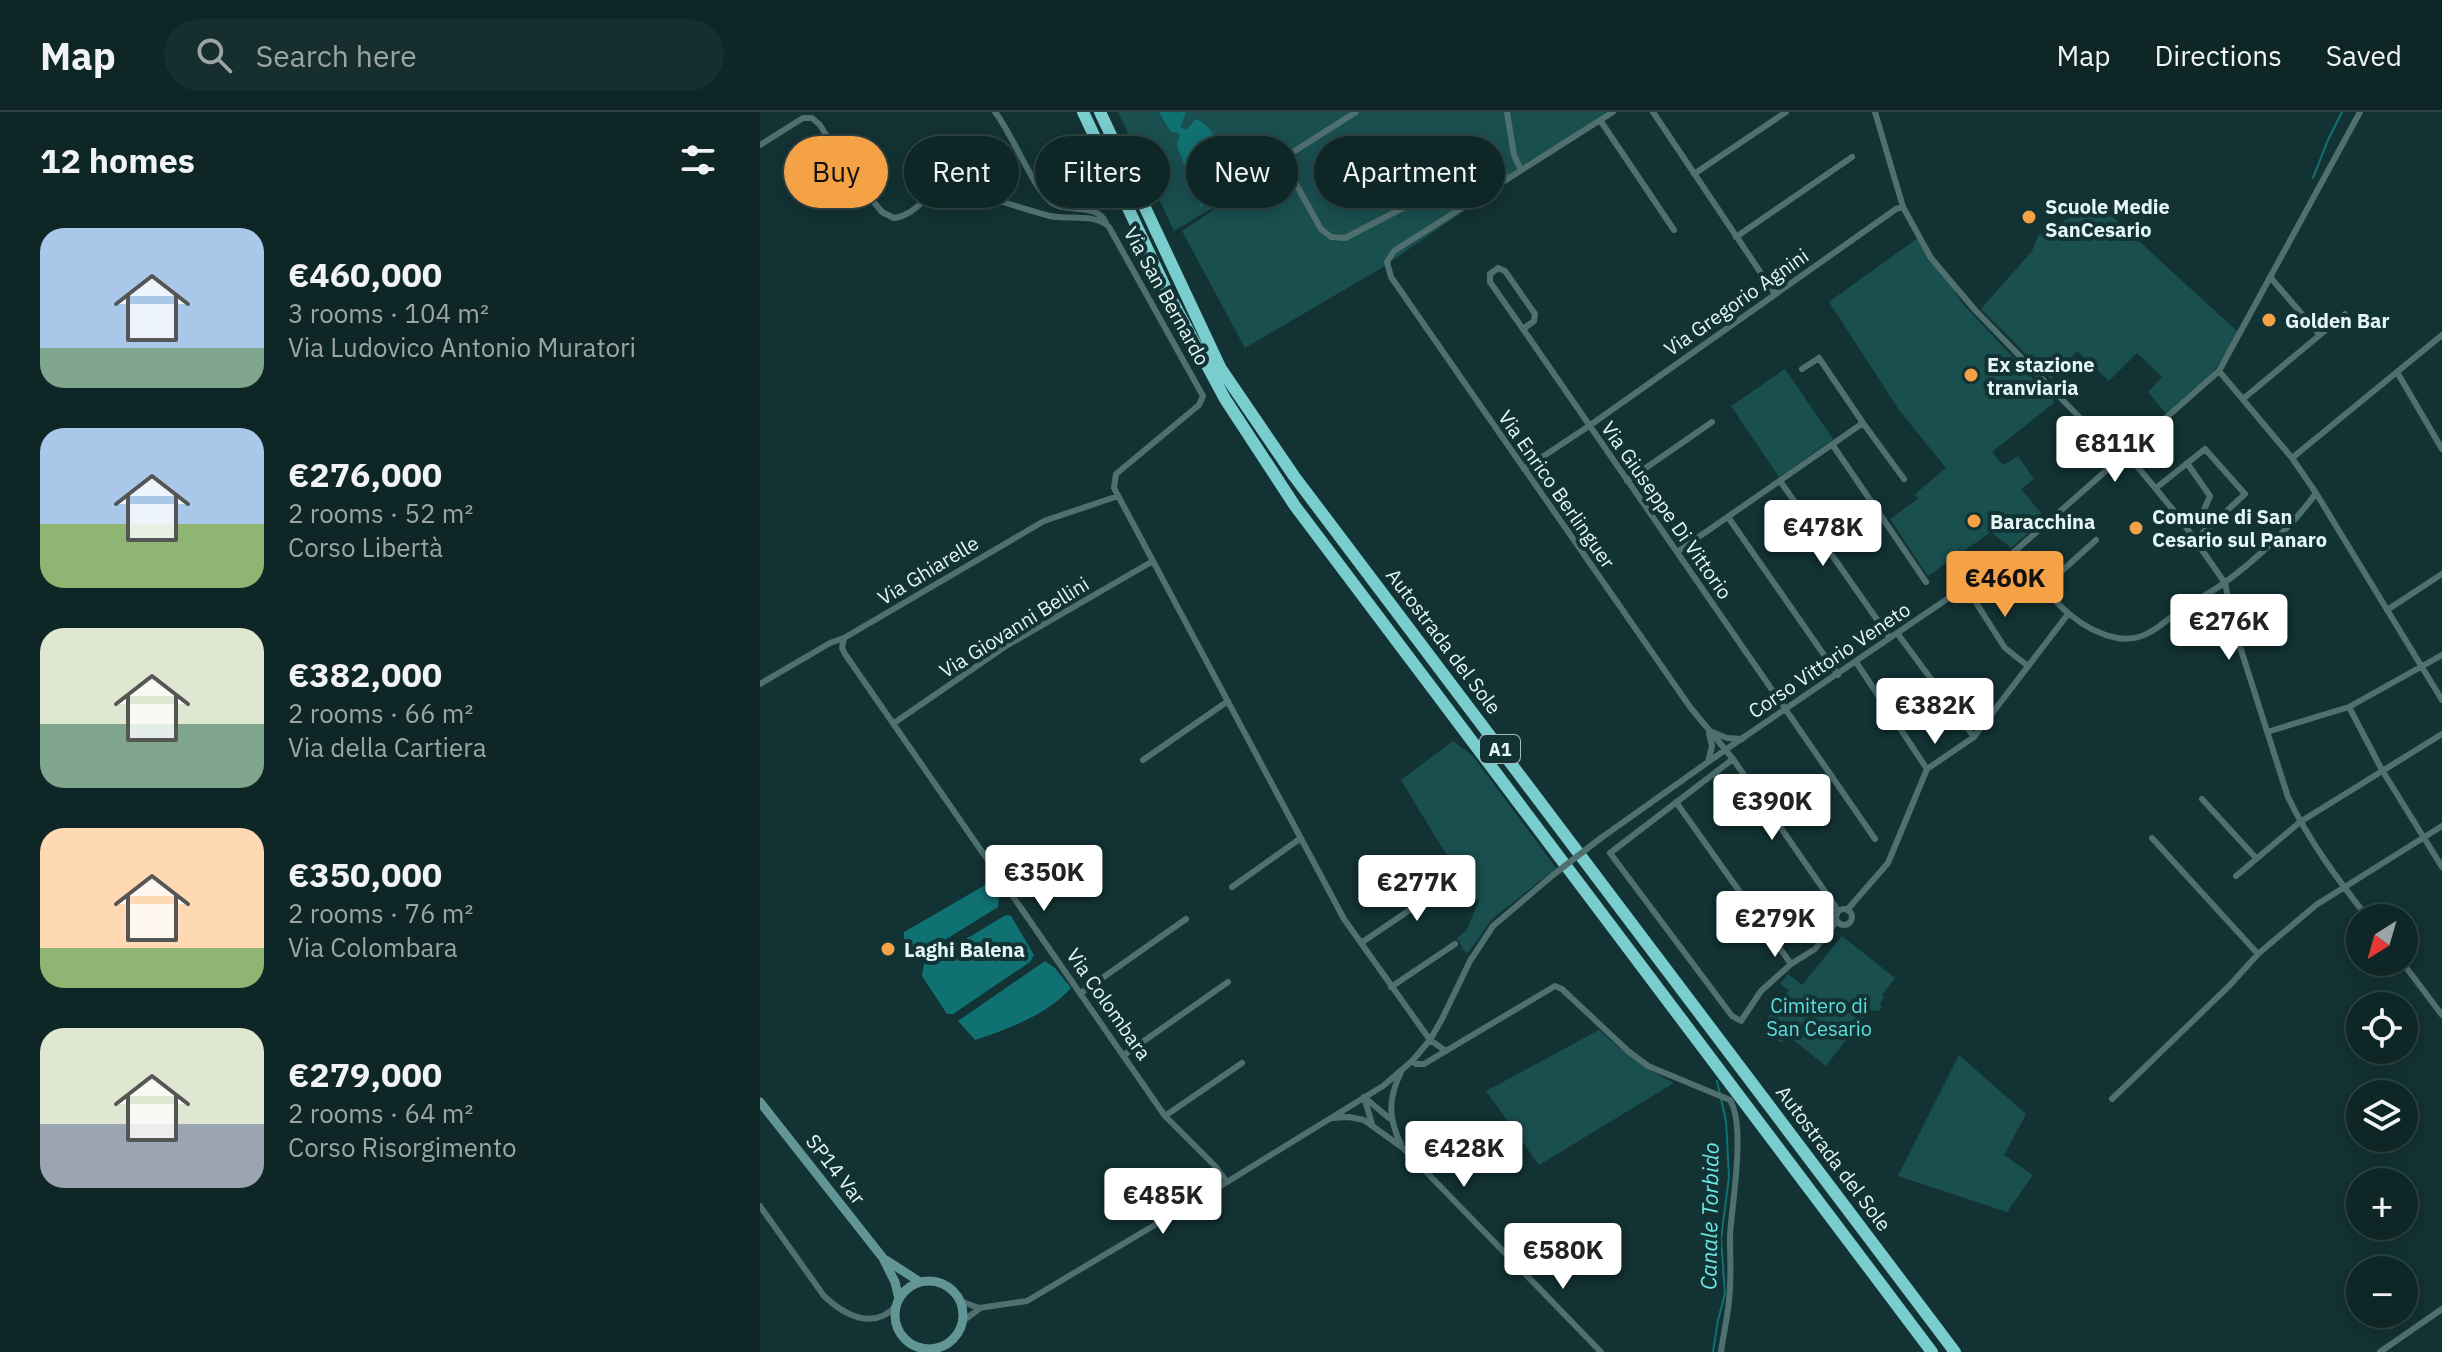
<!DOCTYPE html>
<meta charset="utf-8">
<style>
:root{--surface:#0e2626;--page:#172e2e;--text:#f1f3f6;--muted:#9ba5a7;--line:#2e4343;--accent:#f5a246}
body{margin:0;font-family:"IBM Plex Sans",sans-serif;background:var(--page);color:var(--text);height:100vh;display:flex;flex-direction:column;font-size:30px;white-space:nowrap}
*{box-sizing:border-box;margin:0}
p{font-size:26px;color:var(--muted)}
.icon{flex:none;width:44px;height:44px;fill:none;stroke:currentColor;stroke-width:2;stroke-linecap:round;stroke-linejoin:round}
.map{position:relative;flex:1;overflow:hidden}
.details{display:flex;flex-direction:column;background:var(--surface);width:760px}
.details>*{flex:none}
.hud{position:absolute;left:24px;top:24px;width:760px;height:72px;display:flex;gap:16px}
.needle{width:52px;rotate:217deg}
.buttons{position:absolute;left:1586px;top:792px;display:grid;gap:16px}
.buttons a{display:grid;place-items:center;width:72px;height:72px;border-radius:50%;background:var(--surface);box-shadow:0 4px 20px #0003,0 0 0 2px var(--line);font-size:40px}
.price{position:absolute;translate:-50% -68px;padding:0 18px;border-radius:8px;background:#fff;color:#222;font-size:26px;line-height:52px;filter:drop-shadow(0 2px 4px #0008)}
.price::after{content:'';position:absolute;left:50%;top:48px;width:24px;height:18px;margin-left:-12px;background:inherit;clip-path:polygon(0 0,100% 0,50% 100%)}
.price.selected{background:var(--accent);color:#111}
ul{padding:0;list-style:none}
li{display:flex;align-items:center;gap:24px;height:200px;padding:0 40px}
li span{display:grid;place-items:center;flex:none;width:224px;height:160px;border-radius:24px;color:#555}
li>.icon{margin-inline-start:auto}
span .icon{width:96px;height:96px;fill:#fffc;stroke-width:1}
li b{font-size:34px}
h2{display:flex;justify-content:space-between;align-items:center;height:96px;padding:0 40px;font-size:34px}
.chip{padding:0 28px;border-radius:36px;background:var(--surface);box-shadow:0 4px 20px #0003,0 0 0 2px var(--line);font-size:28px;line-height:72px}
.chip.selected{background:var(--accent);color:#111}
header{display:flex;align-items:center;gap:48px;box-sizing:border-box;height:112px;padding:0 40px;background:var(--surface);border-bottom:2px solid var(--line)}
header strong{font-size:38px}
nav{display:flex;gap:44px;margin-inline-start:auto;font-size:28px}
.search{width:560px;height:72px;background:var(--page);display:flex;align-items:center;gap:20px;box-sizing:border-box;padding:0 28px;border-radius:44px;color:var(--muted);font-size:30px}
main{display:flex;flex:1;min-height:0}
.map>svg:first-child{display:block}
</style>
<header>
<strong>Map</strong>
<div class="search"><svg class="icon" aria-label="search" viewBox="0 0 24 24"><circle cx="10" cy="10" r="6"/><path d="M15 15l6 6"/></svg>Search here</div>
<nav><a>Map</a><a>Directions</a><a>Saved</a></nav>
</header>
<main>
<section class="details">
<h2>12 homes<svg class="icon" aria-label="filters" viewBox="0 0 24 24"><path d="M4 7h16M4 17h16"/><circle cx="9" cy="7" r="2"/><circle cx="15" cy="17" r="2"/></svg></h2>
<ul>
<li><span style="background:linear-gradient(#a9c7e8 75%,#7fa58c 0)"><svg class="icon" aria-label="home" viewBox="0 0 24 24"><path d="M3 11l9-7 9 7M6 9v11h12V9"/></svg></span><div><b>€460,000</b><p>3 rooms · 104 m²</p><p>Via Ludovico Antonio Muratori</p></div></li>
<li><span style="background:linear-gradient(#a9c7e8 60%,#8fb573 0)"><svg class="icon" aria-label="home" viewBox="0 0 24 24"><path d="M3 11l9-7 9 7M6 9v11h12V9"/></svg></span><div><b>€276,000</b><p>2 rooms · 52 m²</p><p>Corso Libertà</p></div></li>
<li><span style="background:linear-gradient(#dfe7d0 60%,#7fa58c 0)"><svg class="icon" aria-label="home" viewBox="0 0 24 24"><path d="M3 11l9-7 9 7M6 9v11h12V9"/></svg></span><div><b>€382,000</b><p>2 rooms · 66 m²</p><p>Via della Cartiera</p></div></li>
<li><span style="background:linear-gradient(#ffd9b3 75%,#8fb573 0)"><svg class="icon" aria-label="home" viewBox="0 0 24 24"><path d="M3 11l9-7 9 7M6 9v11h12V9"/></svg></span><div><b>€350,000</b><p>2 rooms · 76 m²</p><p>Via Colombara</p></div></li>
<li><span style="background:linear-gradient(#dfe7d0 60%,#9aa5b1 0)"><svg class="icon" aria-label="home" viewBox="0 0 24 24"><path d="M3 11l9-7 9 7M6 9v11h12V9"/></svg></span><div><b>€279,000</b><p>2 rooms · 64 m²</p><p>Corso Risorgimento</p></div></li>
</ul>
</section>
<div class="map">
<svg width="1682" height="1240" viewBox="0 0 1682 1240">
<rect width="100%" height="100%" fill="#133233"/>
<path fill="#1a4f50" d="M358 0H847L620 157 485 236 422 119 489 74 414 119Z
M1333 87 1479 221 1452 262 1407 303 1388 280 1402 265 1377 241 1349 269 1317 239 1291 267 1221 197 1272 139 1278 124 1288 116 1312 105Z
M1159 125 1203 192 1295 290 1232 340 1243 353 1258 344 1274 367 1261 377 1285 406 1251 436 1231 420 1168 464 1130 407 1158 387 1155 382 1186 356 1139 298 1069 190Z
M1025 257 1073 327 1019 365 971 294Z
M693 629 713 644 796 756 732 807 708 841 704 839 697 826 706 819 719 789 681 734 641 668Z
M1082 824 1135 866 1122 883 1124 886 1120 891 1122 895 1119 899 1109 898 1066 954 1027 923 1021 931 1005 915 1008 905 1029 878 1020 872 1028 862 1042 873Z
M839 918C862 939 885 957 914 971L779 1053 726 979Z
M1199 943 1266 1002 1244 1043 1273 1063 1247 1100 1138 1064Z"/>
<path fill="#107173" d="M399 0H426L420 15 426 18 436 7C467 20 471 77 441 95L417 34 420 22 410 19Z
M227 772 239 786 238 795 159 844 155 843 144 827V820Z
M246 803 251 804 274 843 270 850 193 902H187L162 864 164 852Z
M285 849 295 856 311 876C287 903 248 917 215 928L198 909Z"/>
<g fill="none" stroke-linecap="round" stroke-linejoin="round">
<path stroke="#107173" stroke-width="2" d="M1553 66 1568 28 1582 0
M953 1240 958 1208 965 1182 961 1127 969 1065 966 1009 957 969"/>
<path stroke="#507070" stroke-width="6" d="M235 0C252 21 274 78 291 90 307 102 337 90 346 111
M596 0 530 42 526 54 561 117 571 125 585 126 734 49 748 67
M747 0 754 43 761 58
M853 0 634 139 627 150 631 165 930 595 973 647 1075 794 1077 802
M893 0 1015 182
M1115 0 1143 95 1171 146 1215 198 1360 347
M840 8 914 118
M0 33 43 6H52L60 13 89 60 122 100 134 106C158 103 168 77 191 73 208 70 228 84 243 90 259 95 275 100 290 104 309 108 335 101 349 115L443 284 439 293 356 362 354 376 584 807 670 928 686 939
M934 62 1026 0
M976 125 1092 45
M1510 165 1560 223
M763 217 730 170V162L738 156 745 159 775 202 774 209 763 217 1115 727
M1637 260 1682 337
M1483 287 1585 202
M1103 311 1144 367
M1072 332 1166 470
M1367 342 1419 405 1465 471 1475 519 1528 685C1549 729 1578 768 1608 806
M1532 346 1682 223
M1427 351 1450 384 1444 398 1455 410
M764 357 829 314 1136 97 1143 95
M867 369 952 310
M1020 369 1130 526
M1396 376 1445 337 1485 382 1436 427
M1556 381 1682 588
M968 405 1078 563
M917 440 1103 311 1059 246 1042 257
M1253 442C1284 474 1310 517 1357 526 1385 531 1401 512 1422 497 1436 488 1451 481 1464 471 1495 449 1535 411 1556 381L1532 346 1459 259
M1206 475 1245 536 1268 554
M1283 476 1336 428
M1627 498 1682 462
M1137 521 1214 625
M84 526 82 536 85 542 405 1004 455 1054 467 1070
M1096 550 1167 657
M0 572 70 531 84 526 284 409 358 384
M1589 595 1622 658 1682 755
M134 611 246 534 393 449
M952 620 967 626 982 627
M1507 620 1589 595 1682 543
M973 647 850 741 972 904 981 909 1001 879 1031 852 1055 837 1077 809
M383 648 468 589
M948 650 952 634 949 622
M1442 687 1496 746
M916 690 1031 852
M841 726 965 638 1246 447 1459 259 1600 0
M1392 726 1498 842
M1476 764 1540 710 1682 622
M472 775 541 726
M1076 805a8 8 0 1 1 16 0a8 8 0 1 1-16 0Z
M1087 798 1128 751 1167 657 1214 625 1308 502
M601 831 697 766
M1642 850 1682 903
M631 875 695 832
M321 881 426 807
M364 943 468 870
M652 949 656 952H664L795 874 802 877 868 939 888 954 970 988C986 1014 972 1091 970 1123 970 1139 971 1156 970 1173 970 1195 964 1218 961 1240
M641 960C628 987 628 1006 641 1032
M604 985 629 1006
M604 985 612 1012
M1352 987 1470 873 1498 842 1556 793 1682 714
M405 1004 482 951
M572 1006 589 1005 604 1008 643 1036 841 1240
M0 1094 64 1184C84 1203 113 1219 136 1194
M200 1189 219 1196 267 1189 467 1070 623 974 652 949 670 928 682 907 710 849 733 814 793 763
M203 1209 219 1197
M1620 1240 1682 1197"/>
<path stroke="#629696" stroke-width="9" d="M0 990 123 1146 135 1170 139 1187
M126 1148 160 1170
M135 1203a34 34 0 1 1 68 0a34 34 0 1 1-68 0Z"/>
<path stroke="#7acdce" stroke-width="12" d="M323 0 407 179 465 287 535 394 1172 1240
M340 0 461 257 534 364 1195 1240"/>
<path stroke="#507070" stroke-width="6" d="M793 763 841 726"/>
</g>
<g fill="#f5a246" stroke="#133233" stroke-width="3">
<circle cx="1269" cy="105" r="8"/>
<circle cx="1509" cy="208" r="8"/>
<circle cx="1211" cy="263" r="8"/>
<circle cx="1214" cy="409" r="8"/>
<circle cx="1376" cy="416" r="8"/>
<circle cx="128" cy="837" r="8"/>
</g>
<g text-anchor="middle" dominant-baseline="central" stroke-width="8" stroke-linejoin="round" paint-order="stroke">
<rect fill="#133233" stroke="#a6bbbc" stroke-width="2" x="720" y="623" width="40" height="28" rx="6"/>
<g font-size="18" font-weight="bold" fill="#e5f6f6">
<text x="740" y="637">A1</text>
</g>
<g font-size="20" font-weight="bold" fill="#e5f6f6" stroke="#133233" text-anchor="start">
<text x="1285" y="94">Scuole Medie<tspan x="1285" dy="23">SanCesario</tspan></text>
<text x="1525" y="208">Golden Bar</text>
<text x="1227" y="252">Ex stazione<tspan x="1227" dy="23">tranviaria</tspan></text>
<text x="1392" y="404">Comune di San<tspan x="1392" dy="23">Cesario sul Panaro</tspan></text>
<text x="1230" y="409">Baracchina</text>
<text x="144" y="837">Laghi Balena</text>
</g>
<g font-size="20" fill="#e5f6f6" stroke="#133233">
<text transform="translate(407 184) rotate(61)">Via San Bernardo</text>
<text transform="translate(976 190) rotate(-35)">Via Gregorio Agnini</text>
<text transform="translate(797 377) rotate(55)">Via Enrico Berlinguer</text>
<text transform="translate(907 398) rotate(55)">Via Giuseppe Di Vittorio</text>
<text transform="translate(168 458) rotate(-31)">Via Ghiarelle</text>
<text transform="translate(254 515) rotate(-32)">Via Giovanni Bellini</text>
<text transform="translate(684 529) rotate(53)">Autostrada del Sole</text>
<text transform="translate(1069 548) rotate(-34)">Corso Vittorio Veneto</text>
<text transform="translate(349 892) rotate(55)">Via Colombara</text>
<text transform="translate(1074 1046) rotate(53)">Autostrada del Sole</text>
<text transform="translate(76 1057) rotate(52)">SP14 Var</text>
</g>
<g font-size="20" fill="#5edddf" stroke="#133233">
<text x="1059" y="893">Cimitero di<tspan x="1059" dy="23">San Cesario</tspan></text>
</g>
<g font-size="22" font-style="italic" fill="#6ae7e9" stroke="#133233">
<text transform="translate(949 1104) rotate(-89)">Canale Torbido</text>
</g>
</g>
</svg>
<div class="buttons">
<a><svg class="needle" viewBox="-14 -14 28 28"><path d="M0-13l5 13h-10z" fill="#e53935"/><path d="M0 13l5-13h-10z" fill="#9ba5a7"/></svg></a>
<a><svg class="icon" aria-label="locate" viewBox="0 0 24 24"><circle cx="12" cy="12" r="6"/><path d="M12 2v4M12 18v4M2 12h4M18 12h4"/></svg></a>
<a><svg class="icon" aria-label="layers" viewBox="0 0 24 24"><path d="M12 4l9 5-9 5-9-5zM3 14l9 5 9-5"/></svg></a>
<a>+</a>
<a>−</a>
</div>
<b class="price" style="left:1355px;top:372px">€811K</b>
<b class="price" style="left:1063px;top:456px">€478K</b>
<b class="price selected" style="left:1245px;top:507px">€460K</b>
<b class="price" style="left:1469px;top:550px">€276K</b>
<b class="price" style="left:1175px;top:634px">€382K</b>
<b class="price" style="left:1012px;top:730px">€390K</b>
<b class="price" style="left:284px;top:801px">€350K</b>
<b class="price" style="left:657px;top:811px">€277K</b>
<b class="price" style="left:1015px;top:847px">€279K</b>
<b class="price" style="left:704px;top:1077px">€428K</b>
<b class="price" style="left:403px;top:1124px">€485K</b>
<b class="price" style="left:803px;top:1179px">€580K</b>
<div class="hud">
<a class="chip selected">Buy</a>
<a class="chip">Rent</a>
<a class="chip">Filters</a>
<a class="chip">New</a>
<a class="chip">Apartment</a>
</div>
</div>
</main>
